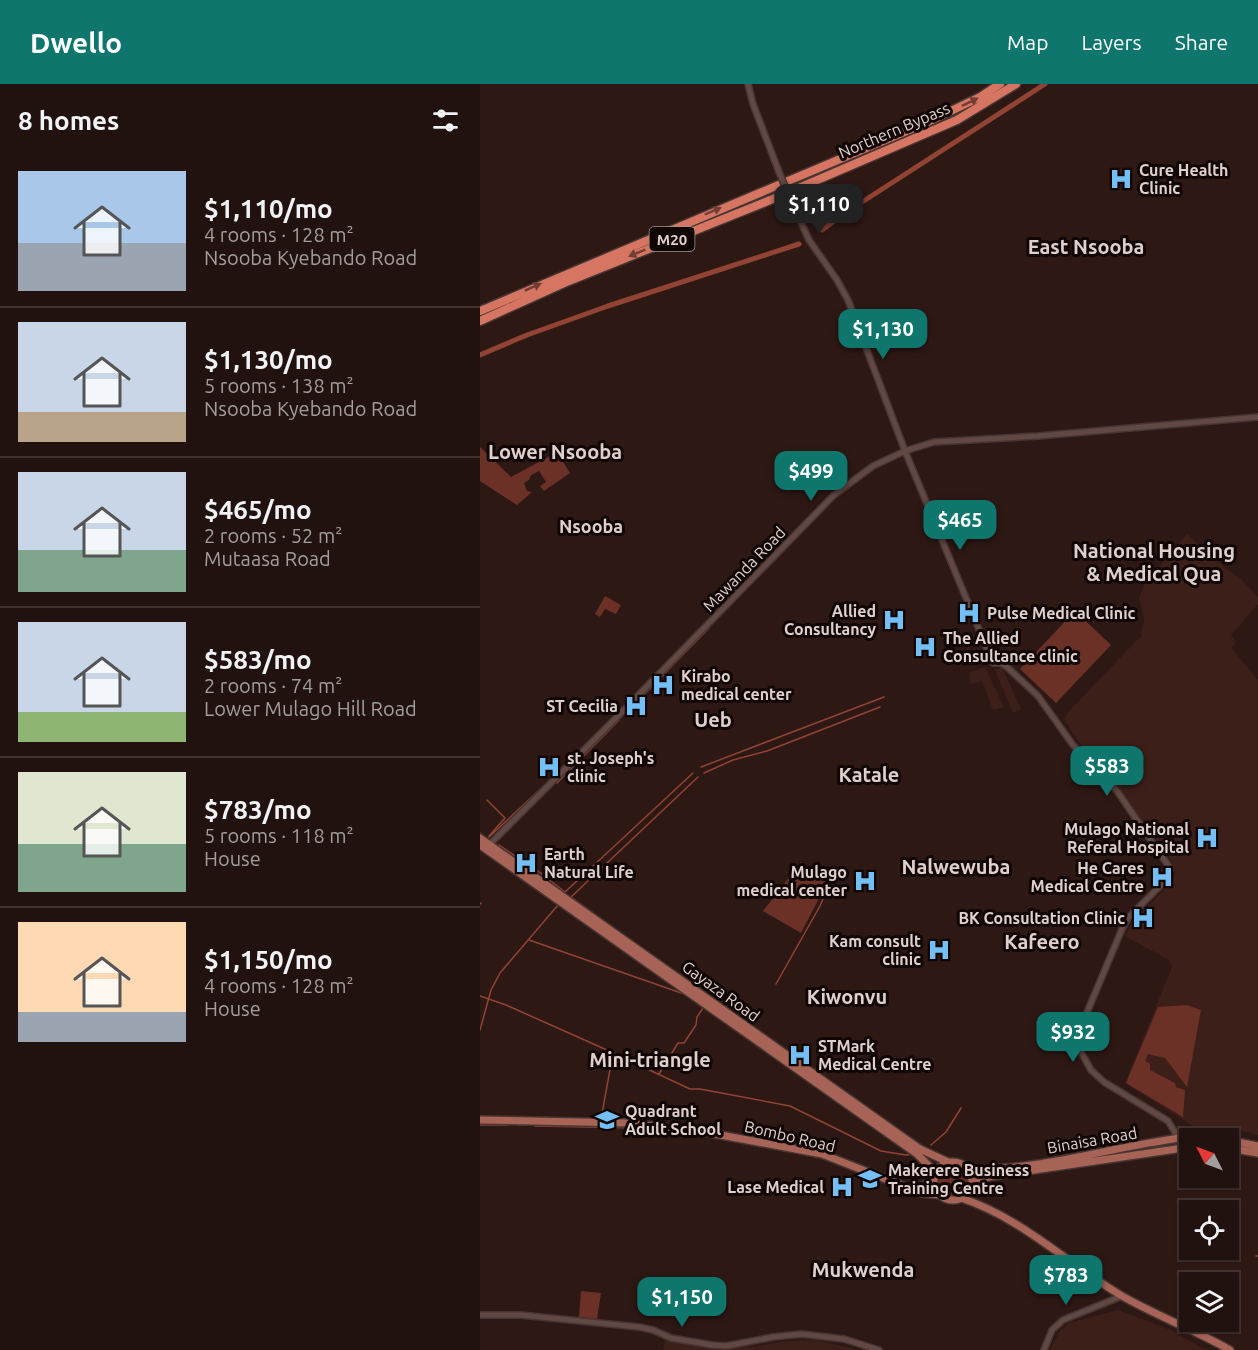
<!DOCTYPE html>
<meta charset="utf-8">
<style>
:root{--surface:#22120f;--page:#2e201d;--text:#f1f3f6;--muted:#a29e9e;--line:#3f322f;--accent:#0f766e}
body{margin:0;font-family:Ubuntu,sans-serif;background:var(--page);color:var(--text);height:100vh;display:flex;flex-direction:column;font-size:22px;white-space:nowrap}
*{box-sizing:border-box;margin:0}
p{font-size:20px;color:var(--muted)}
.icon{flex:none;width:33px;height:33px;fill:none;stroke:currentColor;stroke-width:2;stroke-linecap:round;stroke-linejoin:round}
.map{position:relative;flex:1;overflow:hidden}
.side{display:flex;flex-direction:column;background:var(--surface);width:480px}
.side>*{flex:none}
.needle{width:39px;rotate:312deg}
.buttons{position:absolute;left:699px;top:1044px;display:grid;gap:12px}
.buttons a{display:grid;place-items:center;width:60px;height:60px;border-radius:0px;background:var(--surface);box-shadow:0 2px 4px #0004,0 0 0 2px var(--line);font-size:30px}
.price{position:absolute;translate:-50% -51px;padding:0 14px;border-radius:12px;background:var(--accent);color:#fff;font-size:20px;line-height:39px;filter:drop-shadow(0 2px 3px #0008)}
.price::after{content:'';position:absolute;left:50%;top:36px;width:18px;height:14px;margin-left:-9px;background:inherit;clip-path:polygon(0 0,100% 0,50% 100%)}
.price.on{background:#222;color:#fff}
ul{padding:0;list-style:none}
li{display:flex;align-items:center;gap:18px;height:150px;padding:0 18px}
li+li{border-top:2px solid var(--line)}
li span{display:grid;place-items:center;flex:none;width:168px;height:120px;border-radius:0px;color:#555}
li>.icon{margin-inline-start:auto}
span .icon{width:72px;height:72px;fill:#fffc;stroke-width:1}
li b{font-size:26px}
h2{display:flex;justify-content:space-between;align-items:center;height:72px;padding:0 18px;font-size:26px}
header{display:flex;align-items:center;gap:36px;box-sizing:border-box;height:84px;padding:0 30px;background:var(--accent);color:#fff}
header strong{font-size:28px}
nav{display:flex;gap:33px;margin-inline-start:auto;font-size:21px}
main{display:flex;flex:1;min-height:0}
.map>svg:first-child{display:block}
</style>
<header>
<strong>Dwello</strong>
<nav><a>Map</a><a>Layers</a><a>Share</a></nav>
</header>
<main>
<section class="side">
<h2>8 homes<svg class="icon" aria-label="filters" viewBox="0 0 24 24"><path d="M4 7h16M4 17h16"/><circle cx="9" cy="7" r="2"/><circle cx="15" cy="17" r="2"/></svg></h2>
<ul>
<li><span style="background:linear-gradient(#a9c7e8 60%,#9aa5b1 0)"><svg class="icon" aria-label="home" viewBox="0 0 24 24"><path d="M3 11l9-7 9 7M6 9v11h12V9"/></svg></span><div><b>$1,110/mo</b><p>4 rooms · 128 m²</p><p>Nsooba Kyebando Road</p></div></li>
<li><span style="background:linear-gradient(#c9d6e8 75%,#b9a48a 0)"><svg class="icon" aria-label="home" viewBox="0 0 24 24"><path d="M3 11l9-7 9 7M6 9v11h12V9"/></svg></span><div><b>$1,130/mo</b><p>5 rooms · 138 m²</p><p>Nsooba Kyebando Road</p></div></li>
<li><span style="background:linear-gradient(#c9d6e8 65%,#7fa58c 0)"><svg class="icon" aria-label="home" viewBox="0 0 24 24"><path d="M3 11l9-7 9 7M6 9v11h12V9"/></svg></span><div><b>$465/mo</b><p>2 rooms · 52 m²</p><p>Mutaasa Road</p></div></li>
<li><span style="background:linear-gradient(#c9d6e8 75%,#8fb573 0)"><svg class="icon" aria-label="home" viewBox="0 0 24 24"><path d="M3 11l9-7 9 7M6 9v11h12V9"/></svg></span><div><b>$583/mo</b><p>2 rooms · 74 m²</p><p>Lower Mulago Hill Road</p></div></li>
<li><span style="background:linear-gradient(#dfe7d0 60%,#7fa58c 0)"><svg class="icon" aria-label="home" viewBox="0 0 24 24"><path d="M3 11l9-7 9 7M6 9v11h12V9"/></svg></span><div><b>$783/mo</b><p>5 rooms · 118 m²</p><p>House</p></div></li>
<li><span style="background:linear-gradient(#ffd9b3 75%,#9aa5b1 0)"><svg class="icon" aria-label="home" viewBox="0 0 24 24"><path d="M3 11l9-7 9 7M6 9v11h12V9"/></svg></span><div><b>$1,150/mo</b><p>4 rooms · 128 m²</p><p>House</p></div></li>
</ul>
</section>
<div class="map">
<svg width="778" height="1266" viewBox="0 0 778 1266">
<rect width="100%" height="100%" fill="#2e1814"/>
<path fill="#3c1f19" d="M707 450 743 482 762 496 778 513V520L751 551 756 558 751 564 778 596V1051L762 1047 716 1044 645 999 692 883 689 876 645 852 651 840 693 796 695 788 692 777 636 700 602 663 584 635 589 627 661 552 664 535 659 514 664 501Z
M505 583 524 623 513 626 502 597 491 600 489 589Z
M522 583 541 625 533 629 515 586Z
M638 1226 688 1245 726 1266H570L580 1247 589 1239Z
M186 1253 225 1263 251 1264 278 1262 307 1257 335 1256 380 1266H183Z"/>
<path fill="#6b3126" d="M0 363 31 393 74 370H78L90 389 64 407 60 402 66 398 59 387 51 391 49 396 44 399 47 407 52 408 37 421 0 397Z
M125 512 141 521 136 530 125 525 120 533 115 530Z
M595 527 631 561 576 619 540 585Z
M321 778 346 798V801L321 849 283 827Z
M706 921 721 926 707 1003 685 974 668 970 665 977 670 980V986L695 999 696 1003 705 1006 703 1033 646 999 678 923Z
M458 1097a15 15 0 1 1 30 0a15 15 0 1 1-30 0Z
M101 1207 121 1209 117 1235 99 1233Z"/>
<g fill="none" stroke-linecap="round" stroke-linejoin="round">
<path stroke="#914334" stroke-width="1.5" d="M149 626 229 544
M221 683 404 613
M224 689 253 676 287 667 400 623
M77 699 139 636
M7 716 25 734 9 752
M0 749 2 751
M9 753 67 699
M19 761 62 790 85 808 213 689
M0 820 1 819
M49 856 207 911
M203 894 91 813 218 693
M296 900 340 822 349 801
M0 912 26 921 118 962 210 1005H220L310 1022 401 1067 426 1071 433 1070
M0 946 11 906 20 889 78 821
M179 990 198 959H204L216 941 217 933 223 924
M121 1035 133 969
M0 1041H28
M38 1041H51
M55 1042 161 1044
M451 1061 466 1048 481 1024
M776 1172H778"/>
<path stroke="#914334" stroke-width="5" d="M342 146 365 129 565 0
M0 271 47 251 128 222 319 160"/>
<g stroke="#463533" stroke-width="8">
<path id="minor" d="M268 0 273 20 299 88
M309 112 329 156 357 196 368 216 425 367 513 579H521L527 583 558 612 593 661 637 707 690 784 689 791 686 796 648 834 642 845 603 938 600 956 601 968 611 986 624 998 688 1037 704 1063
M9 761 139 631 354 411 393 382 425 367 454 358 558 352 778 333
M0 1231H41L159 1243 173 1246 191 1254 232 1261 246 1262 293 1253 321 1250 364 1255 399 1266
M564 1266 572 1246 583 1236 642 1212"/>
</g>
<g stroke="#463533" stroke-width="10">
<path id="major" d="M0 754 440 1065 468 1078
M0 761 437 1070 456 1089
M0 1036 147 1039 230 1049 342 1070 441 1109 461 1111
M748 1056 778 1062
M748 1064 778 1069
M454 1097a19 19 0 1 1 38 0a19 19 0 1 1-38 0Z
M488 1085C544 1087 604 1071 658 1061 686 1056 713 1050 741 1054
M491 1102 499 1096 513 1092 710 1063
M430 1105 445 1101 454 1095
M481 1114C542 1134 588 1180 642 1212 677 1232 715 1246 750 1266"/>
</g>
<g stroke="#463533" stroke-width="11">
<path id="highway" d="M0 227 448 38 500 13 520 0
M0 237 84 199 293 115 477 36 536 0"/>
</g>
<use href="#minor" stroke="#614842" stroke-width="5"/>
<use href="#major" stroke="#a76355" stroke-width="7"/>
<use href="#highway" stroke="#d57562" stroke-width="8"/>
<g stroke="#463533" stroke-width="8" stroke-linecap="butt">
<path id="minor-bridge" d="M299 88 309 112"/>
</g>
<use href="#minor-bridge" stroke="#614842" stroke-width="5"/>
</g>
<defs><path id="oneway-solid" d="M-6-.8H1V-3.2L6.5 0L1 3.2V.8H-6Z" transform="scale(1.5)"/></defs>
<g fill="#723e34">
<use href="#oneway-solid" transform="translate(490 18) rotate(-26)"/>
<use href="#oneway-solid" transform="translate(233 127) rotate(-23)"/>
<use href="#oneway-solid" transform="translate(157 169) rotate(158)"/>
<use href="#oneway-solid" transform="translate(53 203) rotate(-24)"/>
</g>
<defs>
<g id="hospital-bare" transform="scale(1.8)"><path d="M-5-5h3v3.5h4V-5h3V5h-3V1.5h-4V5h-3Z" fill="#74c0f6" stroke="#0f0605" stroke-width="2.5" paint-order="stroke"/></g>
<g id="university-bare" transform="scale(1.8)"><path d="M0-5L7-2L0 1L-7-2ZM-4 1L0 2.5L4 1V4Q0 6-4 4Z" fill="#74c0f6" stroke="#0f0605" stroke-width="2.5" paint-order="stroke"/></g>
</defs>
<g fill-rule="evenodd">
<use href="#hospital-bare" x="641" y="95"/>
<use href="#hospital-bare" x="489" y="529"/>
<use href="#hospital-bare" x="414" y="536"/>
<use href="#hospital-bare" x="445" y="563"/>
<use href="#hospital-bare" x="183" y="601"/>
<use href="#hospital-bare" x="156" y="622"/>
<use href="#hospital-bare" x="69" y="683"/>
<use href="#hospital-bare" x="727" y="754"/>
<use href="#hospital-bare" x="46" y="779"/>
<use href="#hospital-bare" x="682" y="793"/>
<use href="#hospital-bare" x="385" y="797"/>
<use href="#hospital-bare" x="663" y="834"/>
<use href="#hospital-bare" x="459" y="866"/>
<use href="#hospital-bare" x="320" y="971"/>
<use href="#university-bare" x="127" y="1036"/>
<use href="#university-bare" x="390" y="1095"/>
<use href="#hospital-bare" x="362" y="1103"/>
</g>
<g text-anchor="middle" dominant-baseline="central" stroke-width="6" stroke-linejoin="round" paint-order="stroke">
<rect fill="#0f0605" stroke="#a19391" stroke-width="1.5" x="169.5" y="143" width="45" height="24" rx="4.5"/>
<g font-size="15" font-weight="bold" fill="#e0d0cd">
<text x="192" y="155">M20</text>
</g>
<g font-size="16" fill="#e0d0cd" stroke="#0f0605">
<text transform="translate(414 46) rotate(-23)">Northern Bypass</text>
<text transform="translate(264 485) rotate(-46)">Mawanda Road</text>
<text transform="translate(241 907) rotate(36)">Gayaza Road</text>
<text transform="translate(310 1052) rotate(13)">Bombo Road</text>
<text transform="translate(612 1056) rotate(-10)">Binaisa Road</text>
</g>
<g font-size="16" font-weight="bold" fill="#e0d0cd" stroke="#0f0605" text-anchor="start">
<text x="659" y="86">Cure Health<tspan x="659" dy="18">Clinic</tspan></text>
<text x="396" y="527" text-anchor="end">Allied<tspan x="396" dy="18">Consultancy</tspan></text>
<text x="507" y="529">Pulse Medical Clinic</text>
<text x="463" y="554">The Allied<tspan x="463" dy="18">Consultance clinic</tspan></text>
<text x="201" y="592">Kirabo<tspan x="201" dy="18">medical center</tspan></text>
<text x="138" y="622" text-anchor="end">ST Cecilia</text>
<text x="87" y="674">st. Joseph's<tspan x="87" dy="18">clinic</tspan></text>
<text x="709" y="745" text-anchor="end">Mulago National<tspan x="709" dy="18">Referal Hospital</tspan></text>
<text x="64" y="770">Earth<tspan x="64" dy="18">Natural Life</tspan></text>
<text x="664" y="784" text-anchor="end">He Cares<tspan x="664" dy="18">Medical Centre</tspan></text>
<text x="367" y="788" text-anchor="end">Mulago<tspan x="367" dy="18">medical center</tspan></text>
<text x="645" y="834" text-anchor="end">BK Consultation Clinic</text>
<text x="441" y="857" text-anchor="end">Kam consult<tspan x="441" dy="18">clinic</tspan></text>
<text x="338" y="962">STMark<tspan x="338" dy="18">Medical Centre</tspan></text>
<text x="145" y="1027">Quadrant<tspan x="145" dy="18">Adult School</tspan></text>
<text x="408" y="1086">Makerere Business<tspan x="408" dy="18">Training Centre</tspan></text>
<text x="344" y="1103" text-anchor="end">Lase Medical</text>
</g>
<g font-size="18" font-weight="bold" fill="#e0d0cd" stroke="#0f0605">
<text x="111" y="442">Nsooba</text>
</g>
<g font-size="20" font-weight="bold" fill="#e0d0cd" stroke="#0f0605">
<text x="606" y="162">East Nsooba</text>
<text x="75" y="367">Lower Nsooba</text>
<text x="674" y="466">National Housing<tspan x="674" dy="23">&amp; Medical Qua</tspan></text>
<text x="233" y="635">Ueb</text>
<text x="389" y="690">Katale</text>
<text x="476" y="782">Nalwewuba</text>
<text x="562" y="857">Kafeero</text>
<text x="367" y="912">Kiwonvu</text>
<text x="170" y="975">Mini-triangle</text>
<text x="383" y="1185">Mukwenda</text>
</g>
</g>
</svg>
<div class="buttons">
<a><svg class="needle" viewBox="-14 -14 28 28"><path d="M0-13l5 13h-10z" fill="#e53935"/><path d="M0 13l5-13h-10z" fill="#a29e9e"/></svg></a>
<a><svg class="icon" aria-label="locate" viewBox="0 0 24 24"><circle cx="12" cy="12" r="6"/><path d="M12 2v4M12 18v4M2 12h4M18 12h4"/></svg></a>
<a><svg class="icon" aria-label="layers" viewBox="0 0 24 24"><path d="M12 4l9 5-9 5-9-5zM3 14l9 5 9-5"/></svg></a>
</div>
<b class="price on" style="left:339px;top:151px">$1,110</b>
<b class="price" style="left:403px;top:276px">$1,130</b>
<b class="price" style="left:331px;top:418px">$499</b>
<b class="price" style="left:480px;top:467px">$465</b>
<b class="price" style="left:627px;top:713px">$583</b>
<b class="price" style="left:593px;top:979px">$932</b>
<b class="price" style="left:586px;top:1222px">$783</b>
<b class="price" style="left:202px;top:1244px">$1,150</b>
</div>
</main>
